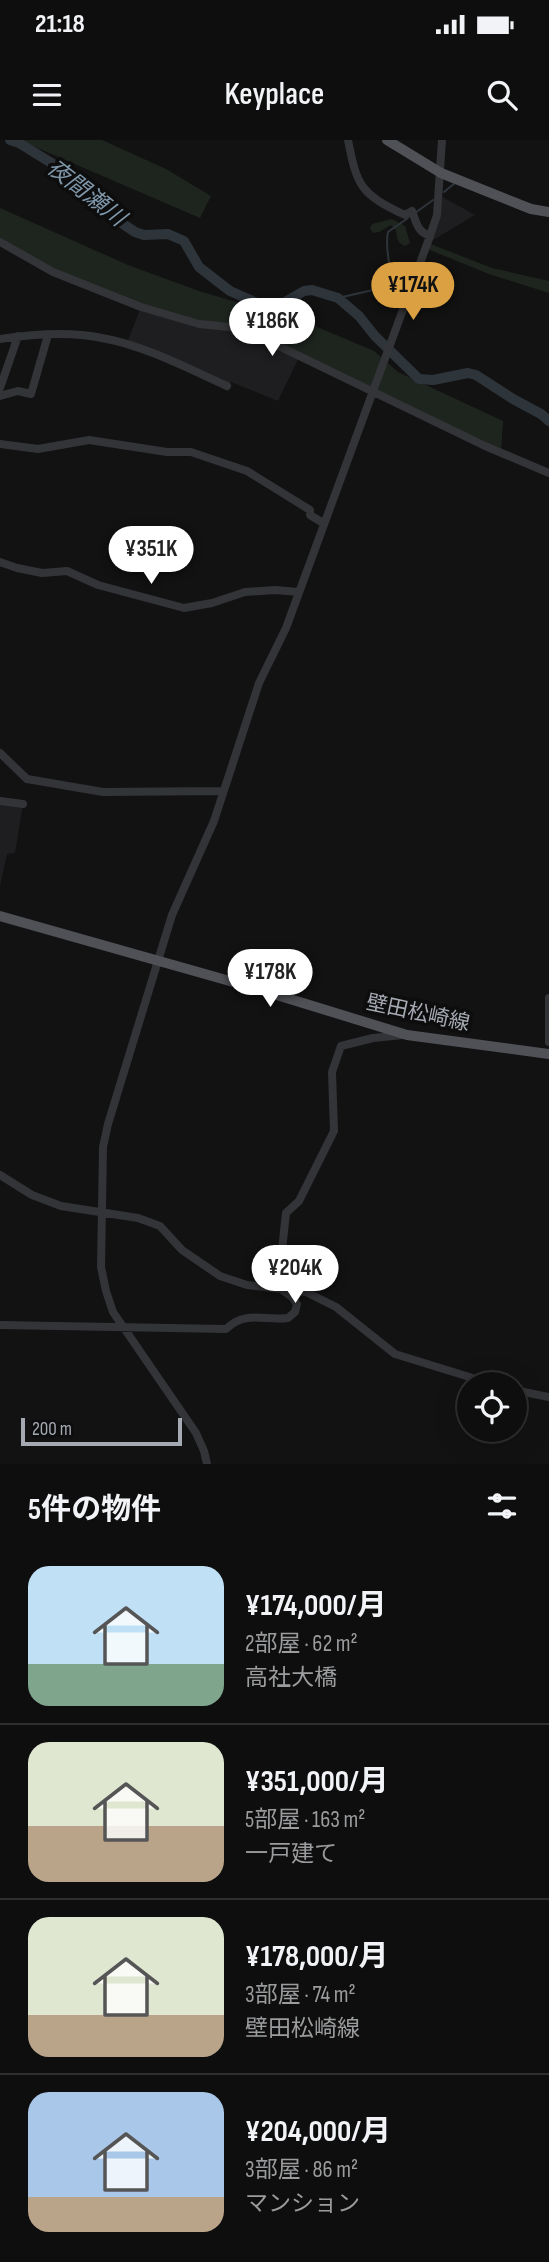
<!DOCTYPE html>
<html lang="ja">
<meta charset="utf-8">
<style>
:root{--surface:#0e0e0e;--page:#1c1c1c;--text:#f1f3f6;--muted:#9b9c9e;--line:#2e2e2e;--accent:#daa042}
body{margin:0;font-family:"Sofia Sans Condensed","Noto Sans JP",sans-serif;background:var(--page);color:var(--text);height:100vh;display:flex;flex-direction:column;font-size:26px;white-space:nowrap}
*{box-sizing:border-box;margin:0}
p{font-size:23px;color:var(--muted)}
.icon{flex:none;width:38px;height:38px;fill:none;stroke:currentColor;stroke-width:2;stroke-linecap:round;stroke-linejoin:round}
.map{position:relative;height:1324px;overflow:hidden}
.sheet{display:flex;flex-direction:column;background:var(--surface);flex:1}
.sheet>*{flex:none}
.tools{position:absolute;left:457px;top:1232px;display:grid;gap:14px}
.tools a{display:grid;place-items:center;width:70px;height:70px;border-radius:50%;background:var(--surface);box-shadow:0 7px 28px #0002,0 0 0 2px var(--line);font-size:35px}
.scale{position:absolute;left:21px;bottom:18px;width:161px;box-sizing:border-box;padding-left:7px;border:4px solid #a5a9b2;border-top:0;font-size:19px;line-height:24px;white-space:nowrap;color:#a5a9b2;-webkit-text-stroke:5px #0d0d0e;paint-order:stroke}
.price{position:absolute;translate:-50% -60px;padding:0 16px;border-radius:24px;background:#fff;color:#222;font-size:23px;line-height:46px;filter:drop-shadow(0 2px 4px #0008)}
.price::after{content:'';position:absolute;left:50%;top:42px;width:21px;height:16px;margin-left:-10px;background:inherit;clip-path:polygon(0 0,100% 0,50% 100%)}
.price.active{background:var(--accent);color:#111}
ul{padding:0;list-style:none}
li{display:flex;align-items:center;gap:21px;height:175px;padding:0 28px}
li+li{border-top:2px solid var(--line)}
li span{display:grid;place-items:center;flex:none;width:196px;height:140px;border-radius:21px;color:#555}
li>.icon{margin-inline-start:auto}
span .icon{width:84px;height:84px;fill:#fffc;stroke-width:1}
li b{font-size:30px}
h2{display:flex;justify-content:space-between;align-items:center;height:84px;padding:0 28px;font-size:30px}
.status{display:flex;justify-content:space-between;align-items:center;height:49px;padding:0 35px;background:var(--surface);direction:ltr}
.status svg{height:19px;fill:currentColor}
header{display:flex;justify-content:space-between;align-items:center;height:91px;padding:0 28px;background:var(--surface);font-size:32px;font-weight:600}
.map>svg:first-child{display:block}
</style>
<div class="status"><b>21:18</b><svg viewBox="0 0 49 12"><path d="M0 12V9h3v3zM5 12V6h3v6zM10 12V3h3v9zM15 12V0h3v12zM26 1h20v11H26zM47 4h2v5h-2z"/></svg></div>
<header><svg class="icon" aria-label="menu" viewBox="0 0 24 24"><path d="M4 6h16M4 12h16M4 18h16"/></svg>Keyplace<svg class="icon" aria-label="search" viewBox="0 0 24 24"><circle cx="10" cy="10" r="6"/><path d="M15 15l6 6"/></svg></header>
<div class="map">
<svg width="549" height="1324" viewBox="0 0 549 1324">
<rect width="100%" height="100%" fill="#121213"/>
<path fill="#1e1e20" d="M439 55 475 75 428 103Z
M141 167 229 187 300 215 278 261 231 242 227 246 126 205Z
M0 661 23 664 15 713 7 714 0 746Z"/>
<path fill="#1e251f" d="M19 0H102L166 29 211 56 200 78Z
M0 68 128 125 199 151 310 184 374 211 398 232 503 281 501 312 254 194 199 184 101 152 0 102Z
M392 79 405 86 410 103 405 106C397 103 397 98 396 90L391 85 379 92 373 93 370 88 372 84Z
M428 103 492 128 549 141V153L489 134 430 110Z"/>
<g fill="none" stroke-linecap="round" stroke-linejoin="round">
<path stroke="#2d343a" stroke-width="2" d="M444 52 455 43
M415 73 433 60
M338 158 373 150 389 141C392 123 384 109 388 92L408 78"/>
<path stroke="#2d343a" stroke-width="10" d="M10 0 19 3 71 35 114 78 135 92 144 95 168 94 184 101 199 127 230 151 266 167 278 166 304 151 312 150 338 158 359 176 375 196 419 239 433 240 468 233 476 235 513 259 541 274 549 281"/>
<path stroke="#333437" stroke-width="8" d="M348 0C357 47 361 54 405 75L412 71C417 84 417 91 430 96
M0 102 53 132 141 167 199 184 229 187 254 194 485 306 549 333
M0 199C33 194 69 191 102 198 146 206 187 228 227 246
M0 248 18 196
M0 256 18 251 31 254 48 195
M0 304 38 309 89 300 167 312H191L247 331 310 370V375L323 383
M0 422 17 428 42 433 67 431 98 445 184 468 212 463 245 452 275 450 299 452
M0 613 27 639 103 652 223 651
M0 661 23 664
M549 858V902
M0 1035 32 1055 61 1066 138 1078 160 1086 182 1110 220 1136 247 1145 306 1152 336 1167 395 1214 492 1244
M0 1185 226 1189C246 1170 263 1181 288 1178L295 1172 297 1164 292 1157 281 1149 279 1138 286 1073 299 1061 334 991 332 932 341 906 373 898 403 895
M514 1250 549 1257
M207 1324 204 1311 196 1293 113 1172 106 1151 101 1127 103 1007 108 984 172 775 214 681 259 543 286 488 430 96 437 75 442 0"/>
<path stroke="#4f5156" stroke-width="10" d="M387 0 441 33 531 69 549 72
M0 776 251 847 407 895 549 914"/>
</g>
<g text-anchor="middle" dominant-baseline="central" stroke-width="7" stroke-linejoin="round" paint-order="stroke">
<g font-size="21" fill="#a5a9b2" stroke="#0d0d0e">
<text transform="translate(418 873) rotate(12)">壁田松崎線</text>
</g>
<g font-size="23" font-style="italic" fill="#7f97a9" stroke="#0d0d0e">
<text transform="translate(86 53) rotate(38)">夜間瀬川</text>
</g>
</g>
</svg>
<div class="tools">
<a><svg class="icon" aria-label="locate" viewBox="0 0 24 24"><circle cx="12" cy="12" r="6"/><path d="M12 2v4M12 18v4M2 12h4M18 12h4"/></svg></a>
</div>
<div class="scale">200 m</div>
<b class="price active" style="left:413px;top:182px">¥174K</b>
<b class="price" style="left:272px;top:218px">¥186K</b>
<b class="price" style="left:151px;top:446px">¥351K</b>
<b class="price" style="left:270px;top:869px">¥178K</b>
<b class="price" style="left:295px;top:1165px">¥204K</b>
</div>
<section class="sheet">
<h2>5件の物件<svg class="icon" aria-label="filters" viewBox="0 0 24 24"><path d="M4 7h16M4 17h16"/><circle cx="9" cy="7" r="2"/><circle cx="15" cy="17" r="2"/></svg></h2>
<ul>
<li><span style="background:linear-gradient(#bfe0f5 70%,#7fa58c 0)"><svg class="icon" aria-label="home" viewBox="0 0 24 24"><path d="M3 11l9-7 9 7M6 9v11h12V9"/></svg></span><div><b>¥174,000/月</b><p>2部屋 · 62 m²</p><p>高社大橋</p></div></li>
<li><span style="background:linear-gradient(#dfe7d0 60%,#b9a48a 0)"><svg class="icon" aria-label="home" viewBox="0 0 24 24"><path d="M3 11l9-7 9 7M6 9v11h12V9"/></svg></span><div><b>¥351,000/月</b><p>5部屋 · 163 m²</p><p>一戸建て</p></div></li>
<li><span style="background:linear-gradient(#dfe7d0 70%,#b9a48a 0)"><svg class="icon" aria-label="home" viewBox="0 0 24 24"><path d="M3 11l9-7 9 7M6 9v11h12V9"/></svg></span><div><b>¥178,000/月</b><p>3部屋 · 74 m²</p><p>壁田松崎線</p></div></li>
<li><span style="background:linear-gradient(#a9c7e8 75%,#b9a48a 0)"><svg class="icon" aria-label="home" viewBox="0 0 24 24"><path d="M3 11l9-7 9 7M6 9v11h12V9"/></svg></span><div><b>¥204,000/月</b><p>3部屋 · 86 m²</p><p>マンション</p></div></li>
</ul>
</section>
